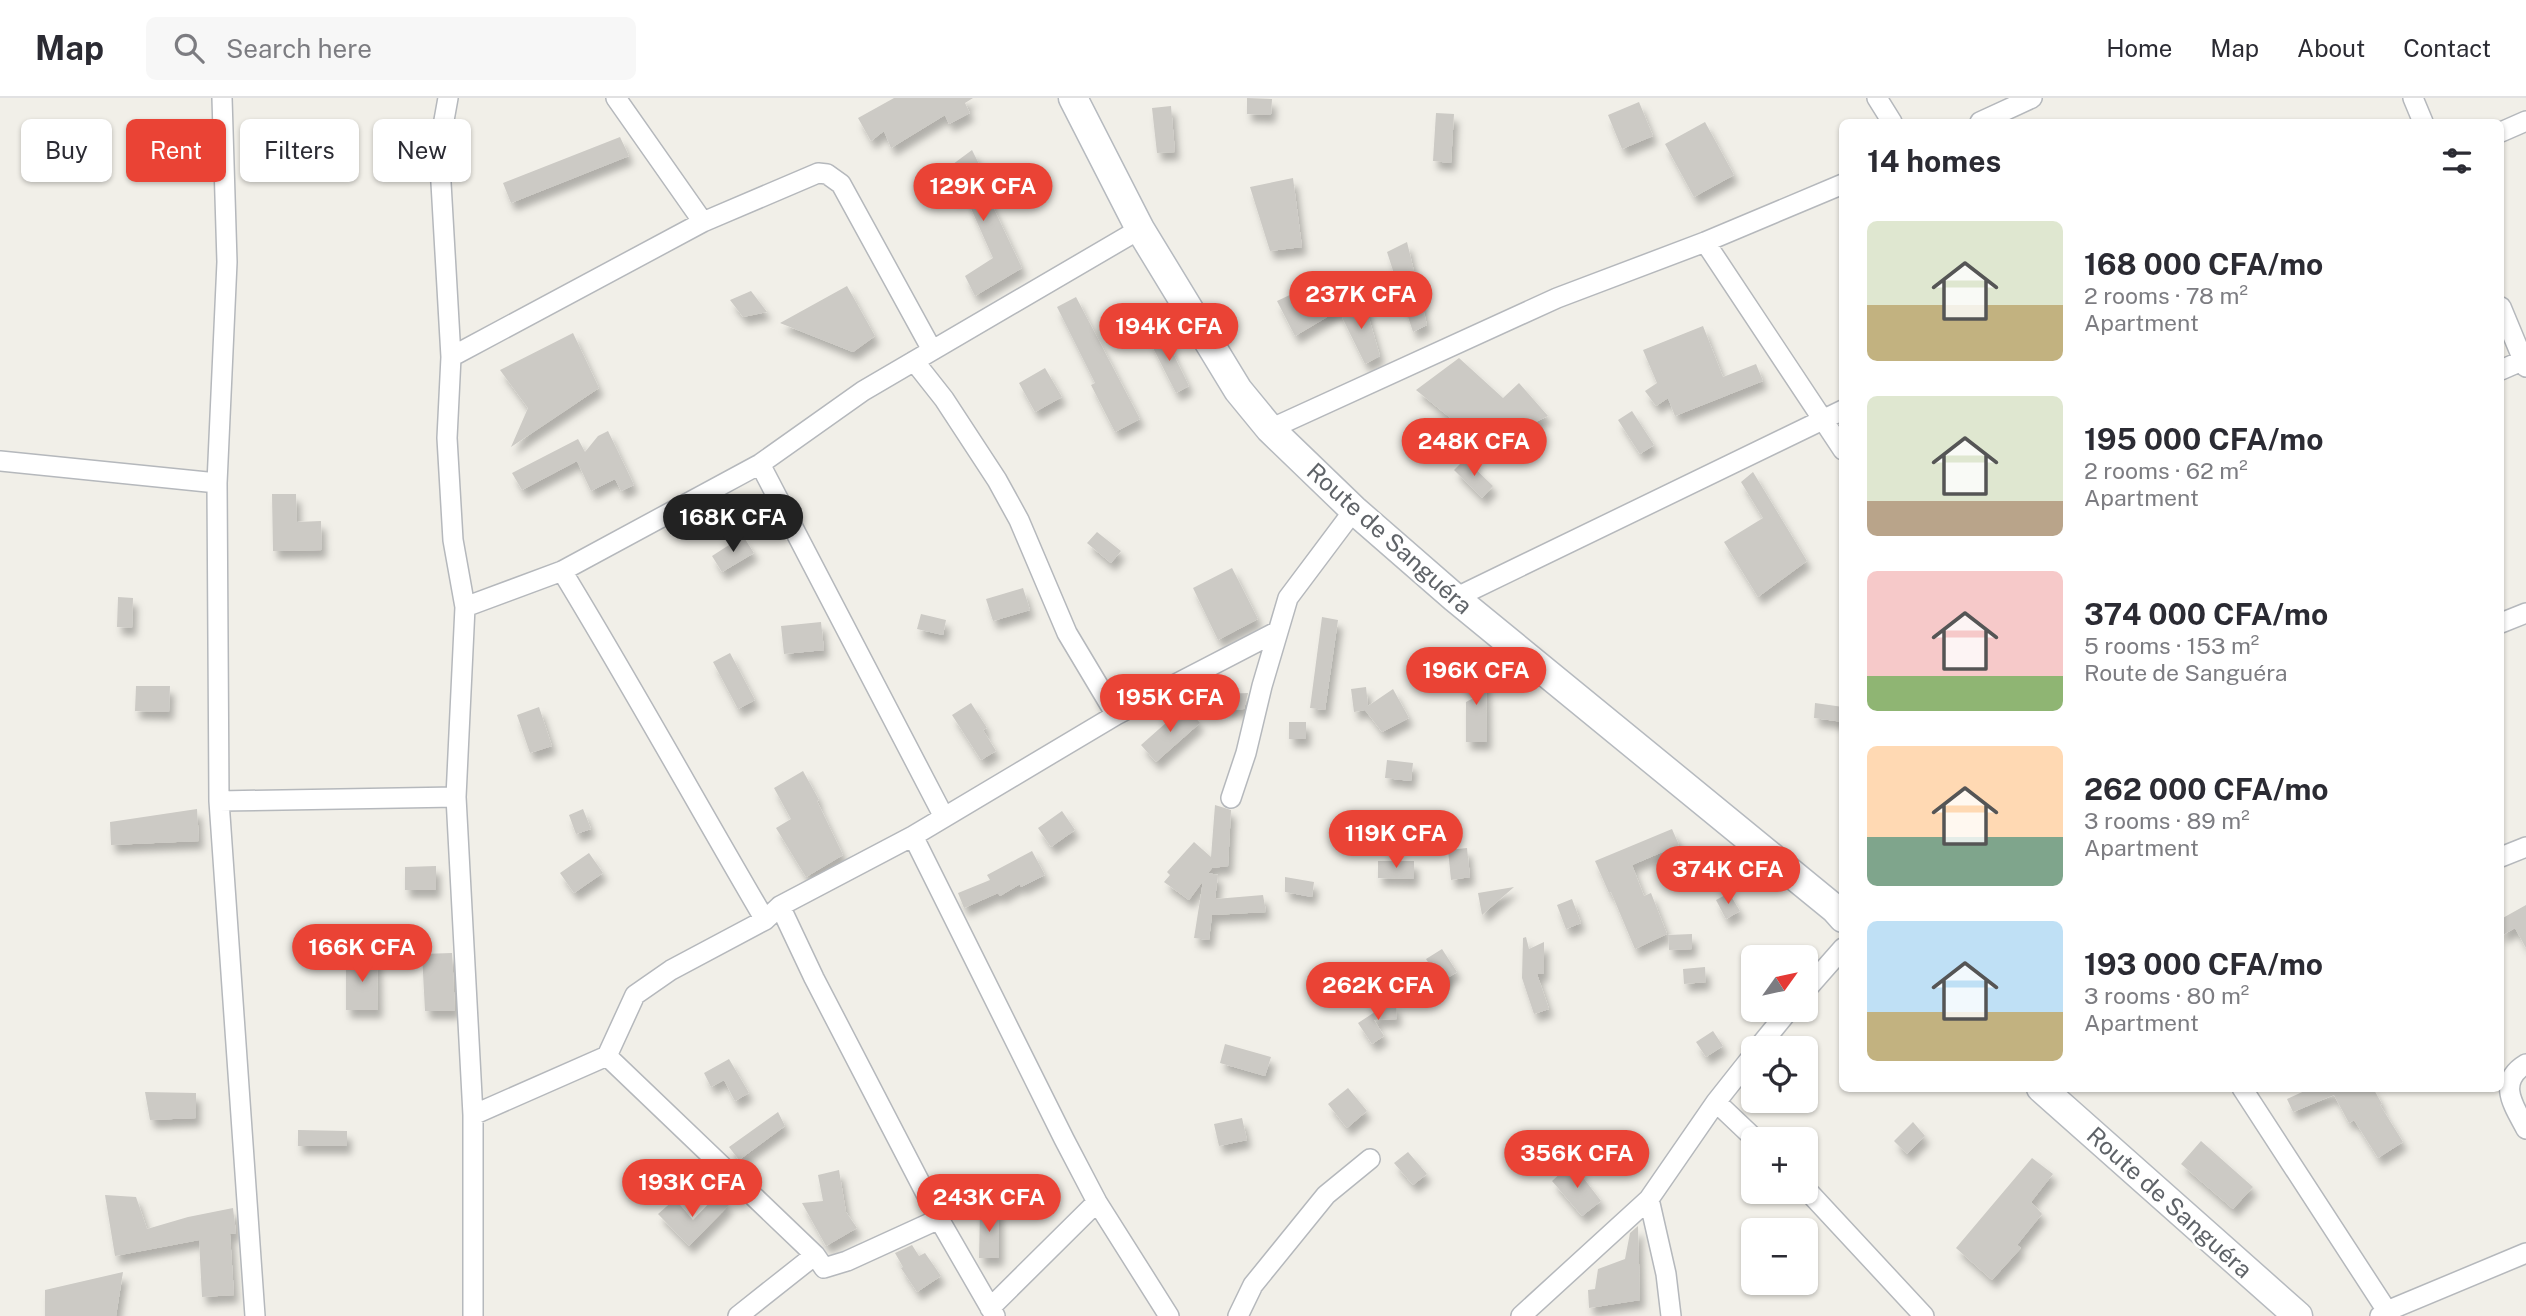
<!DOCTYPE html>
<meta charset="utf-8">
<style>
:root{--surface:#fff;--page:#f7f7f7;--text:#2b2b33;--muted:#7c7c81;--line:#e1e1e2;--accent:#ea4335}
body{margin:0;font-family:"Public Sans",sans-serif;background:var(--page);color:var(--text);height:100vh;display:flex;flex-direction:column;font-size:26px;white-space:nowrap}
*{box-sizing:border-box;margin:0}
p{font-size:23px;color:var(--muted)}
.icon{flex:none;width:38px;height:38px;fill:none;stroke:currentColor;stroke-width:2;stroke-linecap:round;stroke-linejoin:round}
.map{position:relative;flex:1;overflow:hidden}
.sheet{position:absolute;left:1839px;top:21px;width:665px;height:973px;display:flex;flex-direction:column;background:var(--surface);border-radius:10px;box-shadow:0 2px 5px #0004}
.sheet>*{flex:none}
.guide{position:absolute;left:21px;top:21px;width:665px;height:63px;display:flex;gap:14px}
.needle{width:46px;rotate:57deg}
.buttons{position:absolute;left:1741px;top:847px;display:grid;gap:14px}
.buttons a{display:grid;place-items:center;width:77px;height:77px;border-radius:10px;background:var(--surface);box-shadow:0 2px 5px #0004;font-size:35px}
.price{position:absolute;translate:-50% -60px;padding:0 16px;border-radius:24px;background:var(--accent);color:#fff;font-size:23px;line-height:46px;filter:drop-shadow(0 2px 4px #0008)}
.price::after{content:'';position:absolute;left:50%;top:42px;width:21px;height:16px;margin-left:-10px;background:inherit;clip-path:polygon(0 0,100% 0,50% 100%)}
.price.current{background:#222;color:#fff}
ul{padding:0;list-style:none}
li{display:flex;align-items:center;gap:21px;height:175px;padding:0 28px}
li span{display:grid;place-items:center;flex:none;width:196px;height:140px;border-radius:10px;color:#555}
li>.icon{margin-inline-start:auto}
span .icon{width:84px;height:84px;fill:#fffc;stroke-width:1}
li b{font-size:30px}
h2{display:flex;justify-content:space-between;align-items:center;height:84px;padding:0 28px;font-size:30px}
.tag{padding:0 24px;border-radius:10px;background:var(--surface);box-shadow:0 2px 5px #0004;font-size:24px;line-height:63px}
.tag.current{background:var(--accent);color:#fff}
header{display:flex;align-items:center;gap:42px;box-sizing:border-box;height:98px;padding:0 35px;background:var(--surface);border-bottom:2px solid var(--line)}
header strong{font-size:33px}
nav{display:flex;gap:38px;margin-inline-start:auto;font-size:24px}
.search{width:490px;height:63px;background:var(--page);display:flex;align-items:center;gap:18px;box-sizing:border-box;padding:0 24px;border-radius:10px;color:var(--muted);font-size:26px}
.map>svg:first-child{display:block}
</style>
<header>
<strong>Map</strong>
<div class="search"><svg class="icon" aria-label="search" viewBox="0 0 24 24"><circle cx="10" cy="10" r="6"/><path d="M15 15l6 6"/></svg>Search here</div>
<nav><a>Home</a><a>Map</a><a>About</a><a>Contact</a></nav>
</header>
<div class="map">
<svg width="2526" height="1218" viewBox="0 0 2526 1218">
<defs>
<filter id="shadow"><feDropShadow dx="4.5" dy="8" stdDeviation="3.5" flood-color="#0004"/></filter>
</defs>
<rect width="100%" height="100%" fill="#f1efe8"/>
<path fill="#cccac5" filter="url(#shadow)" d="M894 0H973L965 5 970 15 949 26 945 17 891 50 884 33 871 43 858 20Z
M1247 0 1272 1 1271 17 1247 16Z
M1639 4 1653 38 1622 51 1608 17Z
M1171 8 1175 54 1157 55 1152 10Z
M1436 15 1454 16 1451 65 1433 63Z
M1705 24 1734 77 1694 99 1665 46Z
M620 39 629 58 511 105 503 85Z
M972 52 989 86 983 88 1022 170 975 198 965 178 993 160 965 97 956 101 941 75Z
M1293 80 1302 149 1270 153 1250 89Z
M1407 144 1427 227 1413 234 1387 154Z
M1337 175 1349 206 1295 238 1277 203Z
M847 188 875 238 853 254 780 225Z
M751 193 767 214 743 219 730 202Z
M1076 199 1140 321 1115 334 1091 287 1095 285 1057 209Z
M1364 203 1380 258 1365 266 1339 213Z
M1703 228 1723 279 1756 266 1763 283 1675 318 1668 300 1656 308 1645 293 1657 285 1643 252Z
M573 235 599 290 511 349 528 310 500 272Z
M1163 235 1189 288 1176 295 1149 242Z
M1459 260 1503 300 1519 285 1548 318 1515 334 1480 344 1416 292Z
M1045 270 1062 299 1035 314 1019 285Z
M1632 313 1654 347 1640 356 1618 322Z
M608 333 634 387 621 393 615 381 591 393 577 363 522 392 512 375 578 341 585 354 598 338Z
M1465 361 1493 388 1482 400 1454 372Z
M1753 374 1807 463 1758 499 1724 444 1763 420 1741 384Z
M272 396H296L297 424 321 423 322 452 273 453Z
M1097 434 1121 453 1111 465 1087 445Z
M743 438 754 455 722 474 712 458Z
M1232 470 1258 521 1218 542 1193 490Z
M1023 490 1030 512 993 523 986 501Z
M118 499 133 500 132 530 117 529Z
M921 516 946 522 943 537 917 531Z
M1322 519 1338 522 1325 612 1310 610Z
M821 524 824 552 784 556 781 528Z
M730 555 755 602 738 611 713 564Z
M1471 568 1486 582 1487 644H1466V604L1479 597 1460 585Z
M136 588H170L169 614 135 613Z
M1366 589 1368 608 1393 591 1409 620 1382 634 1365 612 1354 614 1351 591Z
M1248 595 1244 611 1224 612 1223 596Z
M971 605 987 630 983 632 996 653 981 662 952 617Z
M1815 605 1843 609V624L1814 620Z
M1185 608 1200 625 1156 664 1141 647Z
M539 609 552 648 530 655 517 617Z
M1289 624H1306V641H1289Z
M1387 662 1413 665 1411 683 1385 680Z
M803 673 819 702 817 703 843 757 806 779 776 730 791 721 774 690Z
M1215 707 1231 712 1228 768 1212 770 1208 775 1218 777 1215 801 1263 797 1266 814 1212 817 1209 842 1194 840 1203 783 1189 802 1164 784 1170 777 1167 774 1194 744 1211 759Z
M197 711 199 743 111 747 110 724Z
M583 711 591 731 576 736 569 717Z
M1062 713 1075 732 1051 749 1038 730Z
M1672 731 1679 747 1632 767 1644 798 1651 795 1667 836 1635 851 1611 794 1609 795 1595 763Z
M1467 750 1470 779 1451 782 1448 752Z
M1032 753 1045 777 1021 789 1020 786 1000 798 998 795 964 810 958 795 990 782 987 777Z
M589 755 603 775 574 795 560 775Z
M1378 763H1414V781L1378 780Z
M436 768V792H405V769Z
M1285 779 1314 784 1312 799 1285 794Z
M1514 789 1482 817 1478 795Z
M1729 795 1740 813 1726 821 1716 802Z
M1572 801 1581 825 1566 831 1557 807Z
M2526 807V850L2515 830 2501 838V821Z
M1692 836V851L1669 852 1668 837Z
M1526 839 1529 851 1544 844V876H1537L1549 911 1534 916 1522 880 1523 840Z
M1442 851 1457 874 1441 884 1426 861Z
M452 855 455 913H425L422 856Z
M346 860H377L378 912H346Z
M1705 869 1706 884 1684 886 1683 871Z
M1380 906H1396L1397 921 1374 922 1384 938 1372 946 1358 925 1381 910Z
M1713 933 1723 948 1706 959 1696 944Z
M1225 946 1271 959 1265 978 1220 965Z
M729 961 749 995 735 1003 724 982 711 989 704 975Z
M1348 990 1367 1013 1347 1030 1328 1006Z
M2311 990H2373L2382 1006 2380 1007 2403 1044 2378 1060 2354 1022 2349 1025 2334 997 2293 1014 2287 1001Z
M145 994 196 995V1020L150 1022Z
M778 1014 785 1028 739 1062 729 1049Z
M1242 1020 1247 1042 1219 1048 1214 1026Z
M1913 1024 1925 1038 1907 1056 1894 1043Z
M298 1032 347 1033V1048H298Z
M2201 1043 2253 1089 2233 1111 2181 1066Z
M1408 1054 1427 1076 1413 1087 1394 1065Z
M2032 1060 2053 1076 2031 1104 2042 1116 2017 1147 2021 1150 1992 1182 1956 1150Z
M1572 1065 1601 1103 1582 1118 1552 1083Z
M839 1072 846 1114 857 1130 826 1148 802 1105 823 1103 818 1077Z
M718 1096 729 1107 689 1148 658 1116 675 1101 693 1122Z
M105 1097 136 1099 147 1131 188 1119 233 1110 236 1135 230 1136 234 1197 202 1199 199 1142 115 1158Z
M980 1111H999V1160H979Z
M1638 1128 1640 1202 1589 1210 1588 1192 1595 1191 1598 1171 1625 1161 1630 1135Z
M912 1147 919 1158 925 1155 941 1178 917 1194 901 1170 903 1169 895 1155Z
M123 1174 116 1218H45V1192Z"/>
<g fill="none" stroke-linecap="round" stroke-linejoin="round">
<g stroke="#b5b8bc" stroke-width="22">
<path id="street" d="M222 0 227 164 217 385 219 703 255 1218
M448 0 439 50 451 259 447 340 453 442 465 509 456 699 473 1017V1218
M616 0 703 124
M1877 0 1892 24
M2413 0 2423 24
M1980 24 2032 0
M2501 34 2526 23
M1705 144 1843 352
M2501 209 2526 269
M451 259 703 124 818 75 827 76 841 86 932 252
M914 263 944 301 997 382 1019 422 1067 535 1116 617
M2501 272 2526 261
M1270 331 1557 200 1705 144 1843 86
M0 363 217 385
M760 366 944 719
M562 473C632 588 697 706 765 822
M1455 500 1843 312
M465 509 562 473 760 366 863 293 1140 131
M2501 525 2526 515
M1231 700 1246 655 1262 588 1288 500 1354 412
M219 703 456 699
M913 738 1064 1041 1097 1104 1169 1218
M2501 759 2526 749
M780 808 814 880 939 1121 995 1218
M1806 892 1843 850
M1758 950 1789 912
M607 958 815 1157 824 1170 847 1163 939 1121
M2526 966C2496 984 2514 1008 2526 1031
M2242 990 2387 1213
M1716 1004 1755 1041
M473 1017 607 958 635 897 671 872 765 822 780 808 913 738 1116 617 1278 533
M1806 1091 1924 1218
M1649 1101 1666 1176 1671 1218
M990 1210 1097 1104
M738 1218 815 1157
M1238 1218 1253 1187 1326 1097 1370 1061
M1521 1218 1649 1101 1716 1004 1754 956
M2380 1218 2387 1213 2526 1155"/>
</g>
<g stroke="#b6babf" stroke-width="31">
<path id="secondary" d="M1073 0 1140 131 1238 292 1270 331 1354 412 1455 500 1835 811 1843 820
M2041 990 2298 1218"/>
</g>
<use href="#street" stroke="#fff" stroke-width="19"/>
<use href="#secondary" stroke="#fff" stroke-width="28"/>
</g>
<g text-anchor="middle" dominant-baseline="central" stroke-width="5" stroke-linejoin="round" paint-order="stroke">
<g font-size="24" fill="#5f6368" stroke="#fff">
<text transform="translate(1390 440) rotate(42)">Route de Sanguéra</text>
<text transform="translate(2170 1104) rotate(42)">Route de Sanguéra</text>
</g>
</g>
</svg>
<div class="buttons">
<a><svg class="needle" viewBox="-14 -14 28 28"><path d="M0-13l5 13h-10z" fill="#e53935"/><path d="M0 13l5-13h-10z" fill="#7c7c81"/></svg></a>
<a><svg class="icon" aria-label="locate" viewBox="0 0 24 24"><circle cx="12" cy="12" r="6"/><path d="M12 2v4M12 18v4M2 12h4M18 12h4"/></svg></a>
<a>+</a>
<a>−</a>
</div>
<b class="price" style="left:983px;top:125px">129K CFA</b>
<b class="price" style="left:1361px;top:233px">237K CFA</b>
<b class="price" style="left:1169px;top:265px">194K CFA</b>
<b class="price" style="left:1474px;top:380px">248K CFA</b>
<b class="price current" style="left:733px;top:456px">168K CFA</b>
<b class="price" style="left:1476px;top:609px">196K CFA</b>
<b class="price" style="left:1170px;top:636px">195K CFA</b>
<b class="price" style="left:1396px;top:772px">119K CFA</b>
<b class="price" style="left:1728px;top:808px">374K CFA</b>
<b class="price" style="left:362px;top:886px">166K CFA</b>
<b class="price" style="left:1378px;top:924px">262K CFA</b>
<b class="price" style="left:1577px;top:1092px">356K CFA</b>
<b class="price" style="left:692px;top:1121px">193K CFA</b>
<b class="price" style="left:989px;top:1136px">243K CFA</b>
<div class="guide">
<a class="tag">Buy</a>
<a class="tag current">Rent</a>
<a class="tag">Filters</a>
<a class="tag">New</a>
</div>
<section class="sheet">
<h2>14 homes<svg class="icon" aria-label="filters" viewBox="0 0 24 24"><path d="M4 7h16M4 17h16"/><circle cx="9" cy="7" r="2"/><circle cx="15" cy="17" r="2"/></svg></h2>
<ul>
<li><span style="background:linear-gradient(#dfe7d0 60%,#c2b280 0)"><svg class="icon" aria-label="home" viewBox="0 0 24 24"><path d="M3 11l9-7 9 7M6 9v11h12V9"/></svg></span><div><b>168 000 CFA/mo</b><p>2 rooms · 78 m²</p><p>Apartment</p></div></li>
<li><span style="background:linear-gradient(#dfe7d0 75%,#b9a48a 0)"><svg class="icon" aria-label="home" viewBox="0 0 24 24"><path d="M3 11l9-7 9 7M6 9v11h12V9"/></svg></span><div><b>195 000 CFA/mo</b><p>2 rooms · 62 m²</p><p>Apartment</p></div></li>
<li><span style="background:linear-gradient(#f6c9c9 75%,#8fb573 0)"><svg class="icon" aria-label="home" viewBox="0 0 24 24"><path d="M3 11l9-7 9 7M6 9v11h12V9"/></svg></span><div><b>374 000 CFA/mo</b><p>5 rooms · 153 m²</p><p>Route de Sanguéra</p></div></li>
<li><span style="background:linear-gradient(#ffd9b3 65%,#7fa58c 0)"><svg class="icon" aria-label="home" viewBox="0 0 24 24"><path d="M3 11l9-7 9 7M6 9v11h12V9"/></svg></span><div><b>262 000 CFA/mo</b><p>3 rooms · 89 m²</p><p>Apartment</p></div></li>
<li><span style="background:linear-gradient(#bfe0f5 65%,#c2b280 0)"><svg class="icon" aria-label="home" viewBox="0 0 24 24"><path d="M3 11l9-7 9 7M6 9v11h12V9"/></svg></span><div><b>193 000 CFA/mo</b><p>3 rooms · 80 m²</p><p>Apartment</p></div></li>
</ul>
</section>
</div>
